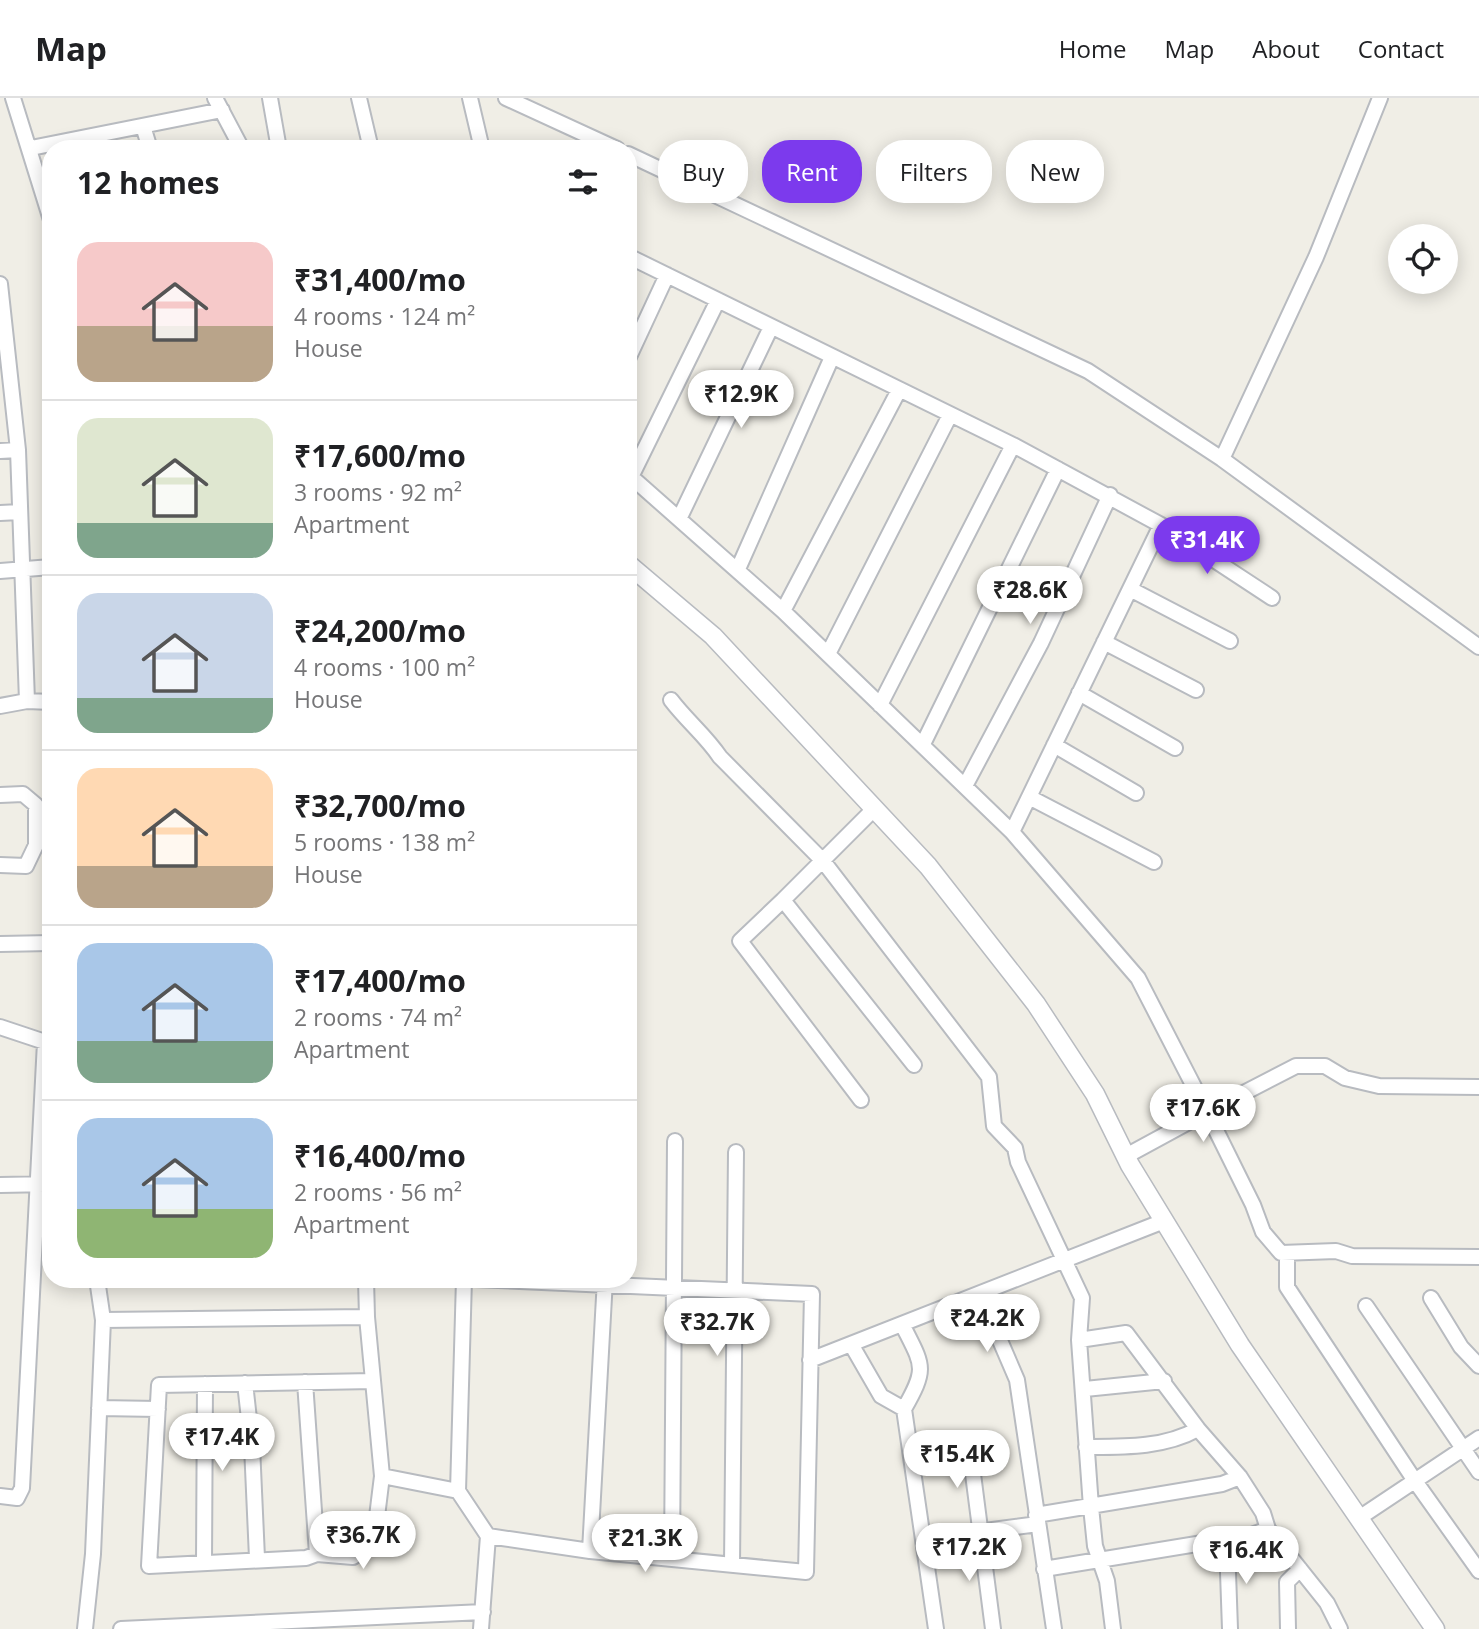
<!DOCTYPE html>
<meta charset="utf-8">
<style>
:root{--surface:#fff;--page:#f6f6f6;--text:#202124;--muted:#757577;--line:#e0e0e0;--accent:#7c3aed}
body{margin:0;font-family:"Open Sans",sans-serif;background:var(--page);color:var(--text);height:100vh;display:flex;flex-direction:column;font-size:26px;white-space:nowrap}
*{box-sizing:border-box;margin:0}
p{font-size:23px;color:var(--muted)}
.icon{flex:none;width:38px;height:38px;fill:none;stroke:currentColor;stroke-width:2;stroke-linecap:round;stroke-linejoin:round}
.map{position:relative;flex:1;overflow:hidden}
.drawer{position:absolute;left:42px;top:42px;width:595px;height:1148px;display:flex;flex-direction:column;background:var(--surface);border-radius:28px;box-shadow:0 4px 18px #0003}
.drawer>*{flex:none}
.hud{position:absolute;left:658px;top:42px;width:665px;height:63px;display:flex;gap:14px}
.tools{position:absolute;left:1388px;top:126px;display:grid;gap:14px}
.tools a{display:grid;place-items:center;width:70px;height:70px;border-radius:50%;background:var(--surface);box-shadow:0 4px 18px #0003;font-size:35px}
.price{position:absolute;translate:-50% -60px;padding:0 16px;border-radius:24px;background:#fff;color:#222;font-size:23px;line-height:46px;filter:drop-shadow(0 2px 4px #0008)}
.price::after{content:'';position:absolute;left:50%;top:42px;width:21px;height:16px;margin-left:-10px;background:inherit;clip-path:polygon(0 0,100% 0,50% 100%)}
.price.current{background:var(--accent);color:#fff}
ul{padding:0;list-style:none}
li{display:flex;align-items:center;gap:21px;height:175px;padding:0 35px}
li+li{border-top:2px solid var(--line)}
li span{display:grid;place-items:center;flex:none;width:196px;height:140px;border-radius:21px;color:#555}
li>.icon{margin-inline-start:auto}
span .icon{width:84px;height:84px;fill:#fffc;stroke-width:1}
li b{font-size:30px}
h2{display:flex;justify-content:space-between;align-items:center;height:84px;padding:0 35px;font-size:30px}
.tag{padding:0 24px;border-radius:28px;background:var(--surface);box-shadow:0 4px 18px #0003;font-size:24px;line-height:63px}
.tag.current{background:var(--accent);color:#fff}
header{display:flex;align-items:center;gap:42px;box-sizing:border-box;height:98px;padding:0 35px;background:var(--surface);border-bottom:2px solid var(--line)}
header strong{font-size:33px}
nav{display:flex;gap:38px;margin-inline-start:auto;font-size:24px}
.map>svg:first-child{display:block}
</style>
<header>
<strong>Map</strong>
<nav><a>Home</a><a>Map</a><a>About</a><a>Contact</a></nav>
</header>
<div class="map">
<svg width="1479" height="1531" viewBox="0 0 1479 1531">
<rect width="100%" height="100%" fill="#f0eee6"/>
<g fill="none" stroke-linecap="round" stroke-linejoin="round">
<g stroke="#b8bbc0" stroke-width="18">
<path id="minor" d="M13 0 51 122
M215 0 242 51
M270 0 279 51
M359 0 371 51
M470 0 482 51
M506 0 617 51
M143 28 150 51
M31 50 222 12
M628 56 1088 273 1222 361 1479 549
M628 158 1013 347 1161 427 1012 734 783 513 628 376
M0 186 18 352 27 603 51 604
M628 261 667 177
M0 353 18 352
M1222 361 1316 159 1380 0
M631 379 718 202
M0 415 20 414
M680 419 771 229
M1161 427 1272 500
M738 471 832 259
M0 473 51 469
M1130 491 1230 543
M783 513 899 292
M1104 544 1196 592
M828 556 950 317
M1079 595 1175 650
M671 602C687 623 706 638 720 659L823 763 989 979 994 1028 1015 1050 1018 1064 1082 1200 1079 1242 1091 1409 1095 1448 1107 1483 1113 1531
M880 607 1013 347
M0 608 27 603
M923 646 1058 371
M1054 647 1136 695
M965 688 1041 545 1110 397
M0 697 23 696 36 707V747L26 768 0 767
M1029 699 1154 764
M1012 734 1138 880 1207 1014 1126 1058
M783 802 874 711
M0 846 51 845
M0 929 45 944 22 1390 17 1400 0 1398
M1479 989 1379 988 1345 980 1325 968H1296L1207 1014 1253 1107 1263 1134 1281 1155 1336 1153 1352 1158 1479 1159
M861 1002 740 843 783 802 914 967
M0 1087 51 1086
M1287 1155V1189L1415 1383 1479 1473
M97 1181 103 1222
M366 1181 367 1219
M464 1181 458 1393 488 1438 481 1531
M474 1181 812 1196 806 1474 590 1453 488 1438
M980 1196 1017 1282 1054 1531
M1431 1200 1461 1249 1479 1268
M1366 1208 1479 1374
M902 1226C923 1268 928 1269 904 1311
M1079 1242 1126 1235 1198 1331 1240 1379 1263 1415 1268 1431 1327 1505 1340 1531
M851 1246 881 1298 904 1311 936 1531
M810 1262 1164 1123
M373 1283 159 1287 149 1468 306 1460 317 1456 353 1459 374 1443 382 1378
M305 1284 317 1456
M245 1285 252 1348 257 1460
M1085 1291 1164 1283
M99 1310 158 1311
M969 1345 993 1531
M1086 1349C1124 1349 1164 1350 1198 1331
M1036 1417 1222 1386 1240 1379
M1359 1420 1479 1340
M923 1441 1038 1426
M1227 1446 1230 1531
M590 1453 605 1181
M672 1461 675 1043
M204 1464 205 1286
M732 1467 736 1054
M1044 1471 1215 1443 1227 1446 1268 1431
M85 1531 93 1456 103 1222 367 1219 382 1378 458 1393
M121 1531 483 1514
M1288 1531 1287 1484 1300 1471"/>
</g>
<g stroke="#b8bbc0" stroke-width="21">
<path id="tertiary" d="M628 466 713 538 928 768 1036 906 1095 996 1130 1067 1240 1247 1435 1531"/>
</g>
<use href="#minor" stroke="#fff" stroke-width="14"/>
<use href="#tertiary" stroke="#fff" stroke-width="18"/>
</g>
</svg>
<div class="tools">
<a><svg class="icon" aria-label="locate" viewBox="0 0 24 24"><circle cx="12" cy="12" r="6"/><path d="M12 2v4M12 18v4M2 12h4M18 12h4"/></svg></a>
</div>
<b class="price" style="left:741px;top:332px">₹12.9K</b>
<b class="price current" style="left:1207px;top:478px">₹31.4K</b>
<b class="price" style="left:1030px;top:528px">₹28.6K</b>
<b class="price" style="left:1203px;top:1046px">₹17.6K</b>
<b class="price" style="left:987px;top:1256px">₹24.2K</b>
<b class="price" style="left:717px;top:1260px">₹32.7K</b>
<b class="price" style="left:222px;top:1375px">₹17.4K</b>
<b class="price" style="left:957px;top:1392px">₹15.4K</b>
<b class="price" style="left:363px;top:1473px">₹36.7K</b>
<b class="price" style="left:645px;top:1476px">₹21.3K</b>
<b class="price" style="left:969px;top:1485px">₹17.2K</b>
<b class="price" style="left:1246px;top:1488px">₹16.4K</b>
<div class="hud">
<a class="tag">Buy</a>
<a class="tag current">Rent</a>
<a class="tag">Filters</a>
<a class="tag">New</a>
</div>
<section class="drawer">
<h2>12 homes<svg class="icon" aria-label="filters" viewBox="0 0 24 24"><path d="M4 7h16M4 17h16"/><circle cx="9" cy="7" r="2"/><circle cx="15" cy="17" r="2"/></svg></h2>
<ul>
<li><span style="background:linear-gradient(#f6c9c9 60%,#b9a48a 0)"><svg class="icon" aria-label="home" viewBox="0 0 24 24"><path d="M3 11l9-7 9 7M6 9v11h12V9"/></svg></span><div><b>₹31,400/mo</b><p>4 rooms · 124 m²</p><p>House</p></div></li>
<li><span style="background:linear-gradient(#dfe7d0 75%,#7fa58c 0)"><svg class="icon" aria-label="home" viewBox="0 0 24 24"><path d="M3 11l9-7 9 7M6 9v11h12V9"/></svg></span><div><b>₹17,600/mo</b><p>3 rooms · 92 m²</p><p>Apartment</p></div></li>
<li><span style="background:linear-gradient(#c9d6e8 75%,#7fa58c 0)"><svg class="icon" aria-label="home" viewBox="0 0 24 24"><path d="M3 11l9-7 9 7M6 9v11h12V9"/></svg></span><div><b>₹24,200/mo</b><p>4 rooms · 100 m²</p><p>House</p></div></li>
<li><span style="background:linear-gradient(#ffd9b3 70%,#b9a48a 0)"><svg class="icon" aria-label="home" viewBox="0 0 24 24"><path d="M3 11l9-7 9 7M6 9v11h12V9"/></svg></span><div><b>₹32,700/mo</b><p>5 rooms · 138 m²</p><p>House</p></div></li>
<li><span style="background:linear-gradient(#a9c7e8 70%,#7fa58c 0)"><svg class="icon" aria-label="home" viewBox="0 0 24 24"><path d="M3 11l9-7 9 7M6 9v11h12V9"/></svg></span><div><b>₹17,400/mo</b><p>2 rooms · 74 m²</p><p>Apartment</p></div></li>
<li><span style="background:linear-gradient(#a9c7e8 65%,#8fb573 0)"><svg class="icon" aria-label="home" viewBox="0 0 24 24"><path d="M3 11l9-7 9 7M6 9v11h12V9"/></svg></span><div><b>₹16,400/mo</b><p>2 rooms · 56 m²</p><p>Apartment</p></div></li>
</ul>
</section>
</div>
